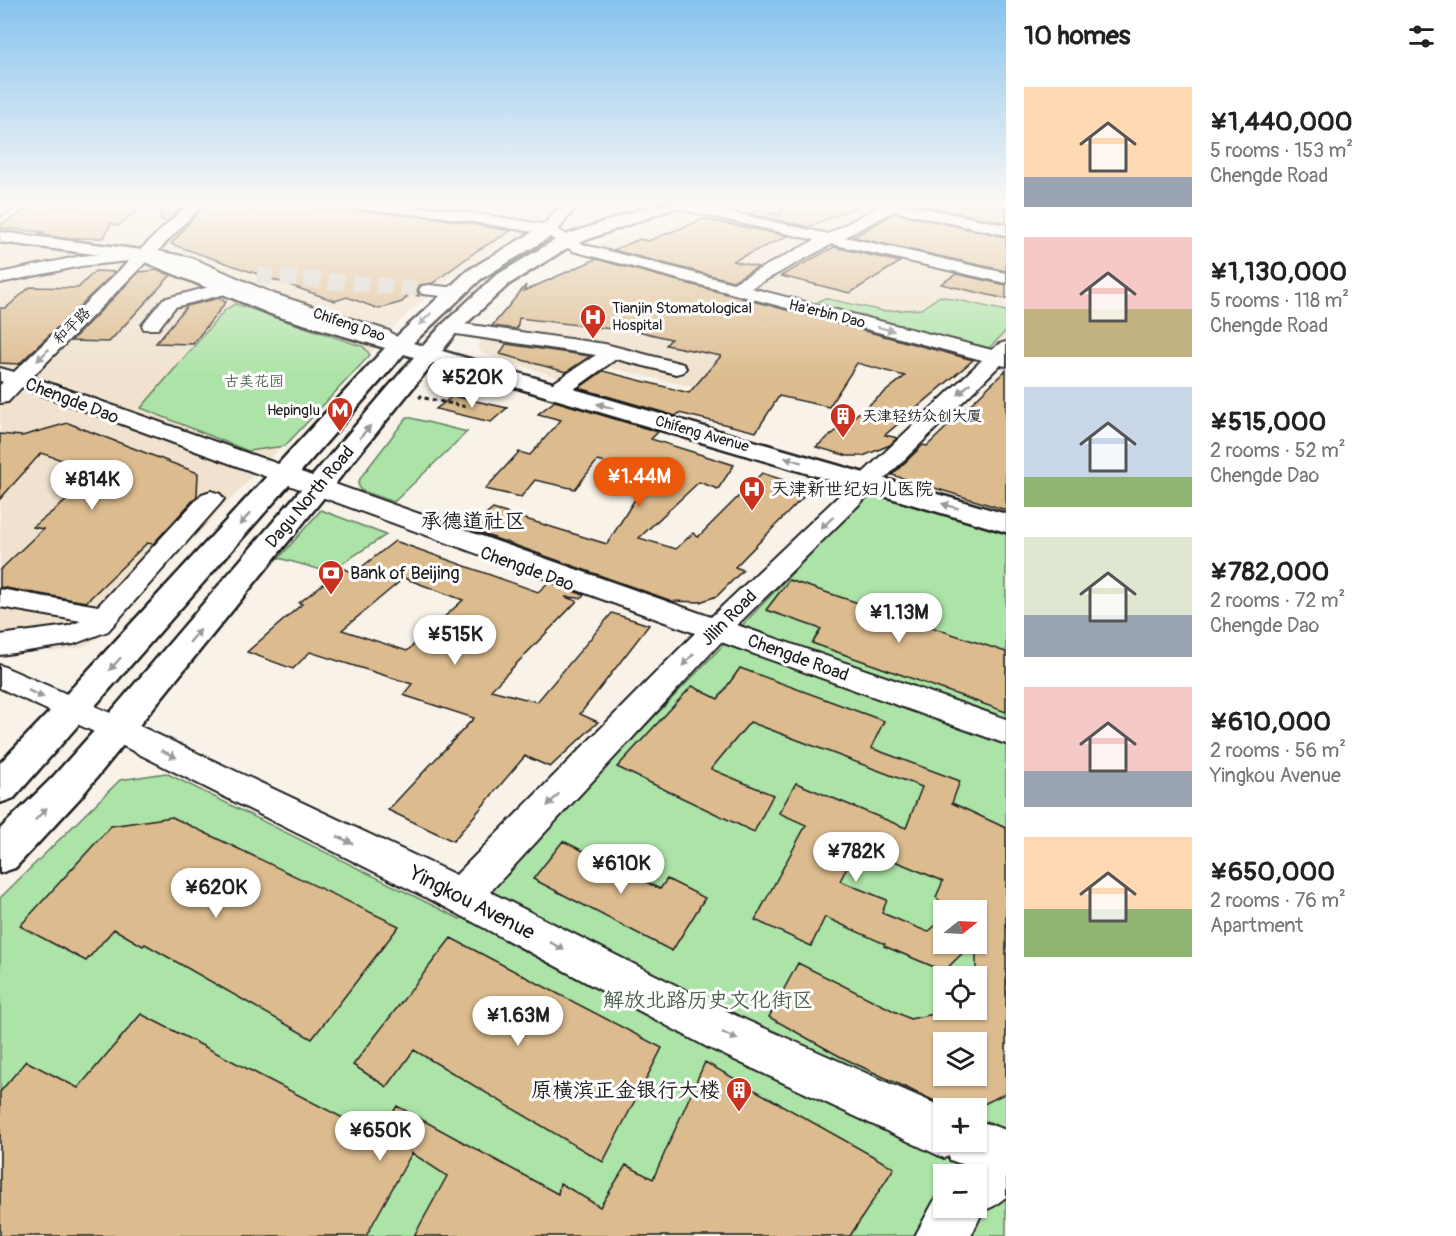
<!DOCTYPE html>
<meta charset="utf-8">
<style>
:root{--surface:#fff;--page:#f6f6f6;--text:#222;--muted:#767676;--accent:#ea580c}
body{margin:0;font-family:Pangolin,"LXGW WenKai TC",sans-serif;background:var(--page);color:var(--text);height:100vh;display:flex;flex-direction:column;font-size:22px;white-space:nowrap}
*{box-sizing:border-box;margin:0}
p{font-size:20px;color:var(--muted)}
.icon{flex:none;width:33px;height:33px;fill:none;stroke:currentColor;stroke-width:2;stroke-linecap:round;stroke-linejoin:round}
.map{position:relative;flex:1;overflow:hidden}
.details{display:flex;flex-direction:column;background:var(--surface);width:450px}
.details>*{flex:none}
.needle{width:39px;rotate:72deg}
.buttons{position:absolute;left:933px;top:900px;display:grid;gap:12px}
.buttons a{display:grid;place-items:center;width:54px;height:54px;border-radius:0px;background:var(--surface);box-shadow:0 2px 4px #0004;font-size:30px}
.price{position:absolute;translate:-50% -51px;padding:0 14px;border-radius:21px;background:#fff;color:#222;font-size:20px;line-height:39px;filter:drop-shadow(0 2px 3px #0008)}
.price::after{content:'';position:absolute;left:50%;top:36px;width:18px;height:14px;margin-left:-9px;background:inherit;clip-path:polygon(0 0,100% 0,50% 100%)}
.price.on{background:var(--accent);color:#fff}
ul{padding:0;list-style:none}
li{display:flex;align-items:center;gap:18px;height:150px;padding:0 18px}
li span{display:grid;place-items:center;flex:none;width:168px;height:120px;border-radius:0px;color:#555}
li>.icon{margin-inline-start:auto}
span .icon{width:72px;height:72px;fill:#fffc;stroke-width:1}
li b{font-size:26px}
h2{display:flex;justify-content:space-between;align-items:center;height:72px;padding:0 18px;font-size:26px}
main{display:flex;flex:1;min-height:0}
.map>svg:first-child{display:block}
</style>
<main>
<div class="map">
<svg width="1006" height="1236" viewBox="0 0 1006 1236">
<rect width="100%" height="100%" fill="#f8f2e9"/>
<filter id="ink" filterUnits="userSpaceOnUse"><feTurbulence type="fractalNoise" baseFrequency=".0167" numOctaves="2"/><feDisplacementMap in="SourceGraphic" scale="12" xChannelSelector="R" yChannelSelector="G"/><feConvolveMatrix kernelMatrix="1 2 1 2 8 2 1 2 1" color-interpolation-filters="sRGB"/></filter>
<g filter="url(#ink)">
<path fill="#f0e2ce" d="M0 205H558L549 219 482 257 438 287 402 319 99 638 80 648 51 652 0 637Z
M705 205H1006V358L597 250 593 246Z
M521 291 584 301 746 349 728 395 602 366 580 384 482 353 478 347 483 333Z"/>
<path fill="#ace3a7" stroke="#648062" stroke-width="1.5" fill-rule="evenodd" d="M940 296 1006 311V331L988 349 813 305 824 298 883 311 921 309Z
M235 304 364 347 370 355 285 446 248 451 141 408 225 310Z
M407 417 467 432 394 502 360 490 358 483 361 477Z
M874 488 1006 525V1236H0V898L120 780 166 773 460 919ZM944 910H976V944H944ZM944 976H976V1010H944ZM944 1042H976V1076H944ZM944 1108H976V1142H944ZM944 1174H976V1208H944Z
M321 510 386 535 329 572 279 558Z"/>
<path fill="#dcbc8f" stroke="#1c1c1c" stroke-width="1.5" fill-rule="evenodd" d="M36 205H143L118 226 111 223 104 238H62L37 234 44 232 0 228V225Z
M161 205H184L168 221 161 220Z
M204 205H298L438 218 511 231 478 250 433 283 420 285 417 290 419 296 409 295 402 302 379 309 347 297 335 301 171 244Z
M782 205H859L809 227 749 214 758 210 781 215Z
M921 205H995L1006 207V223Z
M895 213 1006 237V271L853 237Z
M704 219 788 236 733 261 758 267 733 281 613 250 640 239 648 241Z
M834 247 900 262 850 293 781 276Z
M596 259 973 360 885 435 897 438 890 445 863 456H848L816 447 905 376 857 363 829 407 779 396 756 432 679 413 676 416 579 388 603 371 689 393 721 356 666 345 671 339 621 327 620 330 519 318 517 329 492 326 526 285 524 291Z
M158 270 171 275 109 342 71 341 139 272Z
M95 271 115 272 19 364 0 363V308H6L30 287 78 288Z
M956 274 1006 285V299L941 284Z
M219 298 226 302 193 344 156 343 187 306Z
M506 344 590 356 566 372 500 354Z
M1006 370V510L892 475 923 445 927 446Z
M453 396 507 408 491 422 436 409Z
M555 401 658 432 651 439 734 465 718 489 699 482 639 538 676 549 693 533 698 537 762 473 811 489 735 567 743 570 717 596 700 602 672 601 469 529 493 509 607 544 637 496 662 475 597 461 575 489 535 480 521 497 485 489 519 452 530 455 561 420 538 414Z
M68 423 198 473 197 496 153 544 147 543 86 602 0 587V570L43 529 33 527 101 473 41 453 0 499V434L22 436Z
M395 541 538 592 549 582 584 595 581 598 565 597 577 601 491 690 537 702 612 613 649 625 580 714 598 722 550 767 525 756 453 841 388 810 474 718 403 695 412 684 310 652 293 669 247 652 302 604 299 603 343 568 354 573ZM404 578 463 600 407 651 342 630Z
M789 580 1006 652V712L812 643 821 629 766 610Z
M740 668 884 721 871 748 960 781 952 803 1006 828V1093L982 1105H943L841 1057 769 1017 798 963 910 1019 944 1012 946 1010H976V910H949L936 897 943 881 858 846 840 881 887 900 882 913 928 932 944 918V944H972L944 971 884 946 885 944 825 917 811 946 755 920 806 825 779 813 796 783 906 828 922 787 750 722 711 769 773 795 754 832 617 767 692 686 718 699ZM944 1042H976V1076H944Z
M172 817 399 926 312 1039 145 944 143 946 114 929 86 961 20 926 111 826Z
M563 841 660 889 667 879 705 898 672 951 533 879Z
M451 938 662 1048 603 1162 414 1050 387 1087 353 1065Z
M141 1014 378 1136 397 1106 558 1194 560 1183 600 1207 626 1165 653 1179 705 1062 894 1168 850 1236H414L447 1176 412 1153 366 1236H0V1092L26 1061 78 1088Z"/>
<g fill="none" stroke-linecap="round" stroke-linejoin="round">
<path stroke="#d7d2ca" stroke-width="16" stroke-dasharray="16 8" stroke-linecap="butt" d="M257 275 428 290"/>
<g stroke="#1c1c1c" stroke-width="4">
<path id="minor" d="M19 205 0 216V206Z
M187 205H202L158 251 192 258 274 294 389 331 408 346 405 350C390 354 381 341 368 336 323 320 275 310 231 289L229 293 175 307 158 329H144L142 325 163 299 221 284 180 265 148 260 32 377 711 617 982 360 573 251 545 234 438 216 355 209 348 205 438 208 549 225 585 245 733 283 815 240 679 209 672 205H699L828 234 881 205H909L1006 225V235L894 211 845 237 1006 273V283L832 244 751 288 992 350 999 344 1006 342V366L1000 365 737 625 1006 719V744L721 642 490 892 739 1017 945 1108H944V1142H976V1120L1006 1130V1197L994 1206 983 1211 971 1236H915L940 1190 944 1188V1208H976V1174H956L964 1165 950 1160 949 1156 944 1158 927 1150 707 1047 447 908 105 737 0 688V665L129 721 456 875 695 633 31 391 22 387 8 402 0 403V385L3 382 0 381V368L14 372 129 261 81 266 0 283V273L81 256 140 250Z
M428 285 458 288 461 292 458 296 452 297 422 294 419 290 422 286Z
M450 322 605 344 683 364 686 368 683 372 676 374 616 359 563 397 555 398 547 397 544 392 547 387 596 355 443 332 440 328 443 324Z
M211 491 220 494 224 499 220 504 108 631 74 644 0 655V635L68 626 81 621 0 607V589L98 606 202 494Z"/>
</g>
<g stroke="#1c1c1c" stroke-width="5">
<path id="major" d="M561 205H577L555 234 481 279 413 343 423 346 443 324 495 276 560 237 653 205H677L675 208 572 245 509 284 457 332 442 351 1006 514V532L433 363 80 798 15 868 0 873V829L52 778 104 720 414 357 404 354 14 798 0 803V763L60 701 385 348 273 315 140 260 0 242V232L150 251 287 307 395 338 467 271 543 226Z"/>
</g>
<path stroke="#1c1c1c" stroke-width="3" stroke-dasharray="4.5 3" stroke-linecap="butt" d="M422 395 420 397 467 407"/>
<use href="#minor" fill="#fff" fill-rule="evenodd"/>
<use href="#major" fill="#fff" fill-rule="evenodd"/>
</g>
<defs><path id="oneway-solid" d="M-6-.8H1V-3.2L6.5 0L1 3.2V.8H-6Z" transform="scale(1.5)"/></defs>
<g fill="#999">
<use href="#oneway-solid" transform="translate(425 319) rotate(136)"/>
<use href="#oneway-solid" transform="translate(886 329) rotate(14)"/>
<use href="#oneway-solid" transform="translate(43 355) rotate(135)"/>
<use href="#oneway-solid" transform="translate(964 389) rotate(136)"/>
<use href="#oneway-solid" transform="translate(605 406) rotate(-164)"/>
<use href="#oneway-solid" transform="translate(365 432) rotate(-50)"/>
<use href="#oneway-solid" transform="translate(793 460) rotate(-164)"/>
<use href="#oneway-solid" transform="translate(950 506) rotate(-164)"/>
<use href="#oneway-solid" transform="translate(245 519) rotate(132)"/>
<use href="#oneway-solid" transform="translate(827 523) rotate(136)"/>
<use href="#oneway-solid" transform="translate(195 636) rotate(-50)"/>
<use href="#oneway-solid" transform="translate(688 660) rotate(133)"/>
<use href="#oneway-solid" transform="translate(115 664) rotate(132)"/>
<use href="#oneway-solid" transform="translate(36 694) rotate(25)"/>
<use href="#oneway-solid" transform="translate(169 754) rotate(26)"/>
<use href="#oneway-solid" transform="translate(553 800) rotate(134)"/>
<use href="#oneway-solid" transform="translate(41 814) rotate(-46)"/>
<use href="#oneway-solid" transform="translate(345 840) rotate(26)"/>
<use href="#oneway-solid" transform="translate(557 946) rotate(28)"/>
<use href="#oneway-solid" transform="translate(730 1036) rotate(25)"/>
</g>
</g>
<linearGradient id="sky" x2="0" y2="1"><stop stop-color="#87c3ef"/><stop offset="0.54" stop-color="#fcf9f5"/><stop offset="1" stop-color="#fcf9f5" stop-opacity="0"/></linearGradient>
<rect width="1006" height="378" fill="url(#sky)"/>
<defs>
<g id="hospital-pin" transform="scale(1.35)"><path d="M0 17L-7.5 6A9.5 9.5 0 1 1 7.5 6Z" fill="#c8321e" stroke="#fff"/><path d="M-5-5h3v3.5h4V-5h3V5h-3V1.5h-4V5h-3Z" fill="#fff"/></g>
<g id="metro-pin" transform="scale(1.35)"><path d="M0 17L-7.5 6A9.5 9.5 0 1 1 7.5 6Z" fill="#c8321e" stroke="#fff"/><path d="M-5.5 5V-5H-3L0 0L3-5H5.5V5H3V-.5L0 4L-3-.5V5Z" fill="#fff"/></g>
<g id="building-pin" transform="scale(1.35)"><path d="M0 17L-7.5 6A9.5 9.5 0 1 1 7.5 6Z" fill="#c8321e" stroke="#fff"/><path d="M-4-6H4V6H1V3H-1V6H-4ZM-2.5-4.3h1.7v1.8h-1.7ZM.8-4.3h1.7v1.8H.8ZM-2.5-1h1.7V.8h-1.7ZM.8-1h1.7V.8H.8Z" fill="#fff"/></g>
<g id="bank-pin" transform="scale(1.35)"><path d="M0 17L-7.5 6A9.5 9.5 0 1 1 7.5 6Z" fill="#c8321e" stroke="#fff"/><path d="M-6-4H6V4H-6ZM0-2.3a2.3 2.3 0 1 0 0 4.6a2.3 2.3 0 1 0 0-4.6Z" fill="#fff"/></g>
</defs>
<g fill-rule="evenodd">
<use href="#hospital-pin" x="593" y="317"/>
<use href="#metro-pin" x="340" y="410"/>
<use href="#building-pin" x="843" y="416"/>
<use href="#hospital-pin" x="752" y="489"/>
<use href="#bank-pin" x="331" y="573"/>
<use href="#building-pin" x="739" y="1090"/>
</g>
<g text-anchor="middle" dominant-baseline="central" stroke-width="6" stroke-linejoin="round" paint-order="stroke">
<g font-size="15" fill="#1c1c1c" stroke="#fff" text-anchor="start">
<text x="612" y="308">Tianjin Stomatological<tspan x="612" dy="17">Hospital</tspan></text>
<text x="320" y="410" text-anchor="end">Hepinglu</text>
<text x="862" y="416">天津轻纺众创大厦</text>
</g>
<g font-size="15" fill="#1c1c1c" stroke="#fff">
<text transform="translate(827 314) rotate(14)">Ha'erbin Dao</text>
<text transform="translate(349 325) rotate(19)">Chifeng Dao</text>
<text transform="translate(72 326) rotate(-45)">和平路</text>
<text transform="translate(702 434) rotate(16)">Chifeng Avenue</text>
</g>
<g font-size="15" fill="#4e624d" stroke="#fff">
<text x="254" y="381">古美花园</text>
</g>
<g font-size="18" fill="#1c1c1c" stroke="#fff">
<text transform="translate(72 401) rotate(21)">Chengde Dao</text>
<text transform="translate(310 497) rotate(-50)">Dagu North Road</text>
<text transform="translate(527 569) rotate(20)">Chengde Dao</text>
<text transform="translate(729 618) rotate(-45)">Jilin Road</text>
<text transform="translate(798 658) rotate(20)">Chengde Road</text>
</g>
<g font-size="18" fill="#1c1c1c" stroke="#fff" text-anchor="start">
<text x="771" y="489">天津新世纪妇儿医院</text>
<text x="350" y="573">Bank of Beijing</text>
</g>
<g font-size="21" fill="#1c1c1c" stroke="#fff">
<text x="473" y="521">承德道社区</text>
</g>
<g font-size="21" fill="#1c1c1c" stroke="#fff">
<text transform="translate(472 903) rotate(27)">Yingkou Avenue</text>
</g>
<g font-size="21" fill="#4e624d" stroke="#fff">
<text x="708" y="1000">解放北路历史文化街区</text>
</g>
<g font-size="21" fill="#1c1c1c" stroke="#fff" text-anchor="end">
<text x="720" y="1090">原横滨正金银行大楼</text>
</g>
</g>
</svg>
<div class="buttons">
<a><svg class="needle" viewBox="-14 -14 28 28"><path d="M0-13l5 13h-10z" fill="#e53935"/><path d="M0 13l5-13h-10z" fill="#767676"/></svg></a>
<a><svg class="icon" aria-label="locate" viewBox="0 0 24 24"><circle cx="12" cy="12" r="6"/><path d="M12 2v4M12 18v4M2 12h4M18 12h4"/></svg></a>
<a><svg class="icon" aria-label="layers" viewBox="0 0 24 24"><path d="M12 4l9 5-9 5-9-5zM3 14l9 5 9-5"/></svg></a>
<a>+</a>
<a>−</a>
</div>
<b class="price" style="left:472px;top:409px">¥520K</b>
<b class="price on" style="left:639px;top:508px">¥1.44M</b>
<b class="price" style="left:92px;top:511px">¥814K</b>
<b class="price" style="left:899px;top:644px">¥1.13M</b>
<b class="price" style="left:455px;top:666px">¥515K</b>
<b class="price" style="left:856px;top:883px">¥782K</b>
<b class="price" style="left:621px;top:895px">¥610K</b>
<b class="price" style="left:216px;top:919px">¥620K</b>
<b class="price" style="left:518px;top:1047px">¥1.63M</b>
<b class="price" style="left:380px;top:1162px">¥650K</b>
</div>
<section class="details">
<h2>10 homes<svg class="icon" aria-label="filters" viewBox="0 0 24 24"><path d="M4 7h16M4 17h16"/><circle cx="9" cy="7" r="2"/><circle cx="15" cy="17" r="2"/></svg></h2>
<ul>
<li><span style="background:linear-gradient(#ffd9b3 75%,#9aa5b1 0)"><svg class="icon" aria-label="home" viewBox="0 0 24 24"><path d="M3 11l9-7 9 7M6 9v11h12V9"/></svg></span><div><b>¥1,440,000</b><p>5 rooms · 153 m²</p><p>Chengde Road</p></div></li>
<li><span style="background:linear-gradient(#f6c9c9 60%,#c2b280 0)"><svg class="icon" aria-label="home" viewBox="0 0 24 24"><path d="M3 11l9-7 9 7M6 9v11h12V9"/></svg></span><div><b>¥1,130,000</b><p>5 rooms · 118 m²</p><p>Chengde Road</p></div></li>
<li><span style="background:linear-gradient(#c9d6e8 75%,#8fb573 0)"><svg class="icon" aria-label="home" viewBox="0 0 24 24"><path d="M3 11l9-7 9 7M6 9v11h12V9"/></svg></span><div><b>¥515,000</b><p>2 rooms · 52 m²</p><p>Chengde Dao</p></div></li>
<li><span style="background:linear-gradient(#dfe7d0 65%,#9aa5b1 0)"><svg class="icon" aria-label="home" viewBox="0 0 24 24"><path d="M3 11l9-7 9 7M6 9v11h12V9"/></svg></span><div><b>¥782,000</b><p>2 rooms · 72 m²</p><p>Chengde Dao</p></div></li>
<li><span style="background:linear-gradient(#f6c9c9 70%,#9aa5b1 0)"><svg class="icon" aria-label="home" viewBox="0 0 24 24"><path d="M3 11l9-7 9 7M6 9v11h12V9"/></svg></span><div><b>¥610,000</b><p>2 rooms · 56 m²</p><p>Yingkou Avenue</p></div></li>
<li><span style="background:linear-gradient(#ffd9b3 60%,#8fb573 0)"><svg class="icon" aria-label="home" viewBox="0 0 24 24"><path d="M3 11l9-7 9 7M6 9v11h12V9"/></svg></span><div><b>¥650,000</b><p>2 rooms · 76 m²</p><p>Apartment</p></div></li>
</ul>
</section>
</main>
